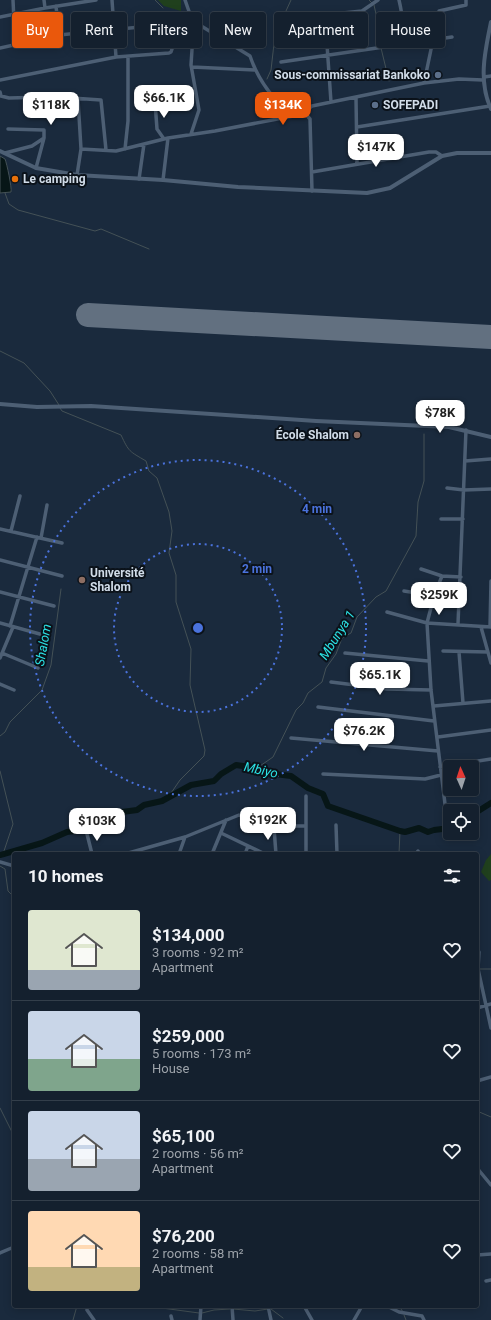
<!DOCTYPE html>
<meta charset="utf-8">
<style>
:root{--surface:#14202e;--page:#212d3a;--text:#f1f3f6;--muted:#9da3aa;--line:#333e4a;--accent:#ea580c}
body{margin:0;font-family:Roboto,sans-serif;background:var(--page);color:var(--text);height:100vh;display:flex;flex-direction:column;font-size:15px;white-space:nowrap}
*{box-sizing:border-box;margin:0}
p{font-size:13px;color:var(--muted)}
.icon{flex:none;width:22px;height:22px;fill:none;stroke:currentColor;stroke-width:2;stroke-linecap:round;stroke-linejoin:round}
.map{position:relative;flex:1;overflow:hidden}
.sheet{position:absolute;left:12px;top:852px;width:467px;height:456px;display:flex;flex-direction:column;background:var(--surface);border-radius:4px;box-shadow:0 2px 10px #0003,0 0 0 1px var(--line)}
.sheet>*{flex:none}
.top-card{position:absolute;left:12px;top:12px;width:467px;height:36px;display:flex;gap:8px}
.needle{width:26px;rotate:357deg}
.buttons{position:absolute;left:443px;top:760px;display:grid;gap:8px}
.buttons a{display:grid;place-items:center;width:36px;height:36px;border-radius:4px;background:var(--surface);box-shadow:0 2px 10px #0003,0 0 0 1px var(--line);font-size:20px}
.price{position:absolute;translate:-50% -34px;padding:0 9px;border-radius:8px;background:#fff;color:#222;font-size:13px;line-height:26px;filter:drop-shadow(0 1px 2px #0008)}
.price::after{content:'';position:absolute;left:50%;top:24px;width:12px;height:9px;margin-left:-6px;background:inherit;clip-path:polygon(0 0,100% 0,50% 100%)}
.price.active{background:var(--accent);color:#fff}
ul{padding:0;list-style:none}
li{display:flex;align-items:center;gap:12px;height:100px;padding:0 16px}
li+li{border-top:1px solid var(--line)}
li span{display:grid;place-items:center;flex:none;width:112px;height:80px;border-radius:4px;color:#555}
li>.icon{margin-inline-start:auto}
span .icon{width:48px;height:48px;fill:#fffc;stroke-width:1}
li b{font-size:17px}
h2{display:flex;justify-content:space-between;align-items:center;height:48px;padding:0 16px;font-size:17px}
.chip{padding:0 14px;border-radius:4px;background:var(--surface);box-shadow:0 2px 10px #0003,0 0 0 1px var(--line);font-size:14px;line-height:36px}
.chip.active{background:var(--accent);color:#fff}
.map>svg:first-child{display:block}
</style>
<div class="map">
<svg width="491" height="1320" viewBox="0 0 491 1320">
<rect width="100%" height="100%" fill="#1a2a3d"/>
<path fill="#20401d" d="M158 0H181V11L164 6Z
M491 854V880L489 881 481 872 486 860Z"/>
<path fill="#071617" stroke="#445156" d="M0 156 5 159C7 164 12 188 11 192L0 193Z"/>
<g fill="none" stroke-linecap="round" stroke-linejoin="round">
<path stroke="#445156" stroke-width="1" d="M155 0 163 8
M369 0 372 3
M374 5 378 23 379 44
M381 48 389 81
M267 79 271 70 275 35 291 0
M5 193 9 204 18 210 95 231 101 229 149 249
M0 351 24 363 50 391 59 405
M60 408 62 411 121 435C129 452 129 451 146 461L149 471 157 478 169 512 172 531 169 553 176 575V602L191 649 190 685 205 750 204 756 180 780 169 796
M0 736 5 732 10 722 42 690 51 665 61 589
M257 768 273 757 296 710 303 703 308 693 322 682 326 668 336 654 342 638 351 633 357 617 376 597 386 591 416 536 418 502 424 481V434
M0 771 13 824 3 854
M399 854 400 831
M0 866 5 869 8 891 14 897
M480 969H491
M0 1108 14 1136
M477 1111 491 1117
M92 1306 102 1307 106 1306
M147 1306 199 1313
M399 1306 403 1312
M233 1309 255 1311 268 1309
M271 1309 283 1318
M202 1313 214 1310 230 1309
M404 1315 406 1320
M73 1320 77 1306"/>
<path stroke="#071617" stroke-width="6" d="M472 815 491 803
M0 855 42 843 67 832 87 829 102 822 113 820 122 812 137 810 144 805 162 801 191 785 214 781 221 774 236 765 257 768 267 773 291 776 308 788 323 794 328 806 400 831 405 832 419 828 428 832 434 830 450 828"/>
<path stroke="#627080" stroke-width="24" d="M88 315 491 337"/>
<path stroke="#4d5f74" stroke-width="3.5" d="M13 0 15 43
M44 0 45 8
M112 0 116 57
M185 0 191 17 198 24 250 56C258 80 273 100 293 116
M56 6 59 35
M325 16 331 102
M0 17 45 8 96 0
M291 21 333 14 362 11 378 0
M399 44C404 27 403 17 399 0
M0 48 59 35 181 23 191 17
M281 62 452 37
M192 67 255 70
M484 77 491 76
M0 80 116 57 169 53 171 52 181 23
M424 83 439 11 466 5V0
M0 92 1 96 9 98 46 97
M72 98 101 100 106 150
M356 98 357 163
M155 102 157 129 164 139
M304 112 310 119 312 191
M357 127 490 106
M8 129 44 130V138L36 168
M191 134 199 110 191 65 193 34 198 24
M81 149 116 151 168 138 215 131 293 116 304 112 312 106 424 83 459 79 483 80
M125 149 128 121V57
M5 153 32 146 44 138
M312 172 429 152H436L442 156
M77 175 81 149 78 99
M139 179 144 144
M163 180 168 138
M465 461 491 459
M447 488 464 490 491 489
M441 519H463
M0 529 62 543
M11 531 20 496
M41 538 47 505
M0 560 62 576
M421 569 442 576 461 577
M442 576 434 596 427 623 431 690 446 812
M404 591 460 600
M0 592 54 606
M387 612 427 623 491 627
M0 623 47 636
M458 624 466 430
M10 626 37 537
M481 627 491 663
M490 627 491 581
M443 651 488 652
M459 652 463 703
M2 653 38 668
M345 653 428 661
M0 658 13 627
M331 682 387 689 431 690
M0 684 14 690
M434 706 491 701
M318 707 434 721
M438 737 491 730
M291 738 438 751
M440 767 491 759
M323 774 425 779 441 775
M336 825 337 854
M274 828 276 854
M221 833 265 854
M87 834 92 854
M125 854 185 837 239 815 266 826H305
M179 854 185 837
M212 854 226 820
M245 854 248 846
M306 854V796
M416 854 418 851
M0 862 14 866
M479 952 478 969 491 1028
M477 1008 491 1004
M477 1081 491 1077
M477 1168 491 1185
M0 1253 14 1247
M477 1255 491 1254
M486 1281 491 1280
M232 1306 233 1320
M268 1306 271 1320
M304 1306 312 1320
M387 1306 399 1312 422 1316 424 1320
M87 1310 94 1320
M171 1316 172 1320
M200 1320 201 1306
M354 1320 362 1306"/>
<path stroke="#4d5f74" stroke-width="4" d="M491 22C485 51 478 81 491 109
M0 151 36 168 77 175 163 180 238 187 367 193 390 188 442 156 457 153H491
M0 404 37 407 91 406 316 421 449 427 491 437"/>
</g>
<g fill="none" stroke="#4a72dc" stroke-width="2" stroke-dasharray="2 4">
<circle cx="198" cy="628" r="84"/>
<circle cx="198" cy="628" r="168"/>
</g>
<g fill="#5c6f8a" stroke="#0b121a" stroke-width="1.5">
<circle cx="438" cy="75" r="4"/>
<circle cx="375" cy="105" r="4"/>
</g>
<circle fill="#e8710a" stroke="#0b121a" stroke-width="1.5" cx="15" cy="179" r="4"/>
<g fill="#8d6e63" stroke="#0b121a" stroke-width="1.5">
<circle cx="357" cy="435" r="4"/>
<circle cx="82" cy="580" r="4"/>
</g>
<g text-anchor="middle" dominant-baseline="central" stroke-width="4" stroke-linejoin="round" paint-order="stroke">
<g font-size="12" font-weight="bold" fill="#d1dce8" stroke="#0b121a" text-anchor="start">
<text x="430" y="75" text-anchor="end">Sous-commissariat Bankoko</text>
<text x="383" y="105">SOFEPADI</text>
<text x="23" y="179">Le camping</text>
<text x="349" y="435" text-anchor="end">École Shalom</text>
<text x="90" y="573">Université<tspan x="90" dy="14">Shalom</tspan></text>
</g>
<g font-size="13" font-style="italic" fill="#2be1e4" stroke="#0b121a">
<text transform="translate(337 635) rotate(-58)">Mbunya 1</text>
<text transform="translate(43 645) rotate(-80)">Shalom</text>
<text transform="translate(261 770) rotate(12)">Mbiyo</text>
</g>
</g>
<circle cx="198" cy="628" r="6" fill="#4a72dc" stroke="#0b121a" stroke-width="2"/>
<g font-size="12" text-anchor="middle" font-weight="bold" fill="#4a72dc" stroke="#0b121a" stroke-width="4" stroke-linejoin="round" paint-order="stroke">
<text x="317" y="513">4 min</text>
<text x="257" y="573">2 min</text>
</g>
</svg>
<div class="buttons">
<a><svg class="needle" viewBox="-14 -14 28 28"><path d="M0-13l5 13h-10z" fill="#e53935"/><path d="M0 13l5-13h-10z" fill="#9da3aa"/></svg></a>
<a><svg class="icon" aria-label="locate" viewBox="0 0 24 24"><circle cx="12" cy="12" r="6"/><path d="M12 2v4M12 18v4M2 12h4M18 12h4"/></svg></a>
</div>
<b class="price" style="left:164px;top:119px">$66.1K</b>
<b class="price" style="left:51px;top:126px">$118K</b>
<b class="price active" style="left:283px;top:126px">$134K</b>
<b class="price" style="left:376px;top:168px">$147K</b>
<b class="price" style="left:440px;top:434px">$78K</b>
<b class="price" style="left:439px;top:616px">$259K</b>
<b class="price" style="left:380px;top:696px">$65.1K</b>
<b class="price" style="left:364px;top:752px">$76.2K</b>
<b class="price" style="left:268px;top:841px">$192K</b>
<b class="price" style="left:97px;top:842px">$103K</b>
<div class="top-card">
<a class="chip active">Buy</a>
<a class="chip">Rent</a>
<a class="chip">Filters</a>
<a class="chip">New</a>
<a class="chip">Apartment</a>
<a class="chip">House</a>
</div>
<section class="sheet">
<h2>10 homes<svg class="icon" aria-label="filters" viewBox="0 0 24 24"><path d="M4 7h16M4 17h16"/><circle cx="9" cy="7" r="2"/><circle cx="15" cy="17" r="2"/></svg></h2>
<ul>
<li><span style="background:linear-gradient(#dfe7d0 75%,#9aa5b1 0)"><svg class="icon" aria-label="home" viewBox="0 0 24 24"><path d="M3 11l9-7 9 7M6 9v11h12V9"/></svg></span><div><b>$134,000</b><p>3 rooms · 92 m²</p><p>Apartment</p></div><svg class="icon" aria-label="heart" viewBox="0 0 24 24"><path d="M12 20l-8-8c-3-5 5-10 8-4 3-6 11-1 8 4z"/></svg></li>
<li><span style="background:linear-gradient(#c9d6e8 60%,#7fa58c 0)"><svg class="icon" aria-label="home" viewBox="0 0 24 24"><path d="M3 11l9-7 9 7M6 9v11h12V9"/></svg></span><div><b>$259,000</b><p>5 rooms · 173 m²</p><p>House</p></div><svg class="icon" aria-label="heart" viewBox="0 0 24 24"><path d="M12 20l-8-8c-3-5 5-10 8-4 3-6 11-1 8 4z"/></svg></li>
<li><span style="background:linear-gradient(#c9d6e8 60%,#9aa5b1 0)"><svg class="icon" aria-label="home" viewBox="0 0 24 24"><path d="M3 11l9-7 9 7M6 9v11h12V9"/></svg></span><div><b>$65,100</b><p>2 rooms · 56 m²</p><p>Apartment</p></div><svg class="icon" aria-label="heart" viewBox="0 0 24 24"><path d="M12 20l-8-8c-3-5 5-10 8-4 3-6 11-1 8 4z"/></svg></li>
<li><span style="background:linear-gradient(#ffd9b3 70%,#c2b280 0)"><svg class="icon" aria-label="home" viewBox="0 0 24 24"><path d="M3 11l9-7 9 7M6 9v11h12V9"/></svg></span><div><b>$76,200</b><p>2 rooms · 58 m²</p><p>Apartment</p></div><svg class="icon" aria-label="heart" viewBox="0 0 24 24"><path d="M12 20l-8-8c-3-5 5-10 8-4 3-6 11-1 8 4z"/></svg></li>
</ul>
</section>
</div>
